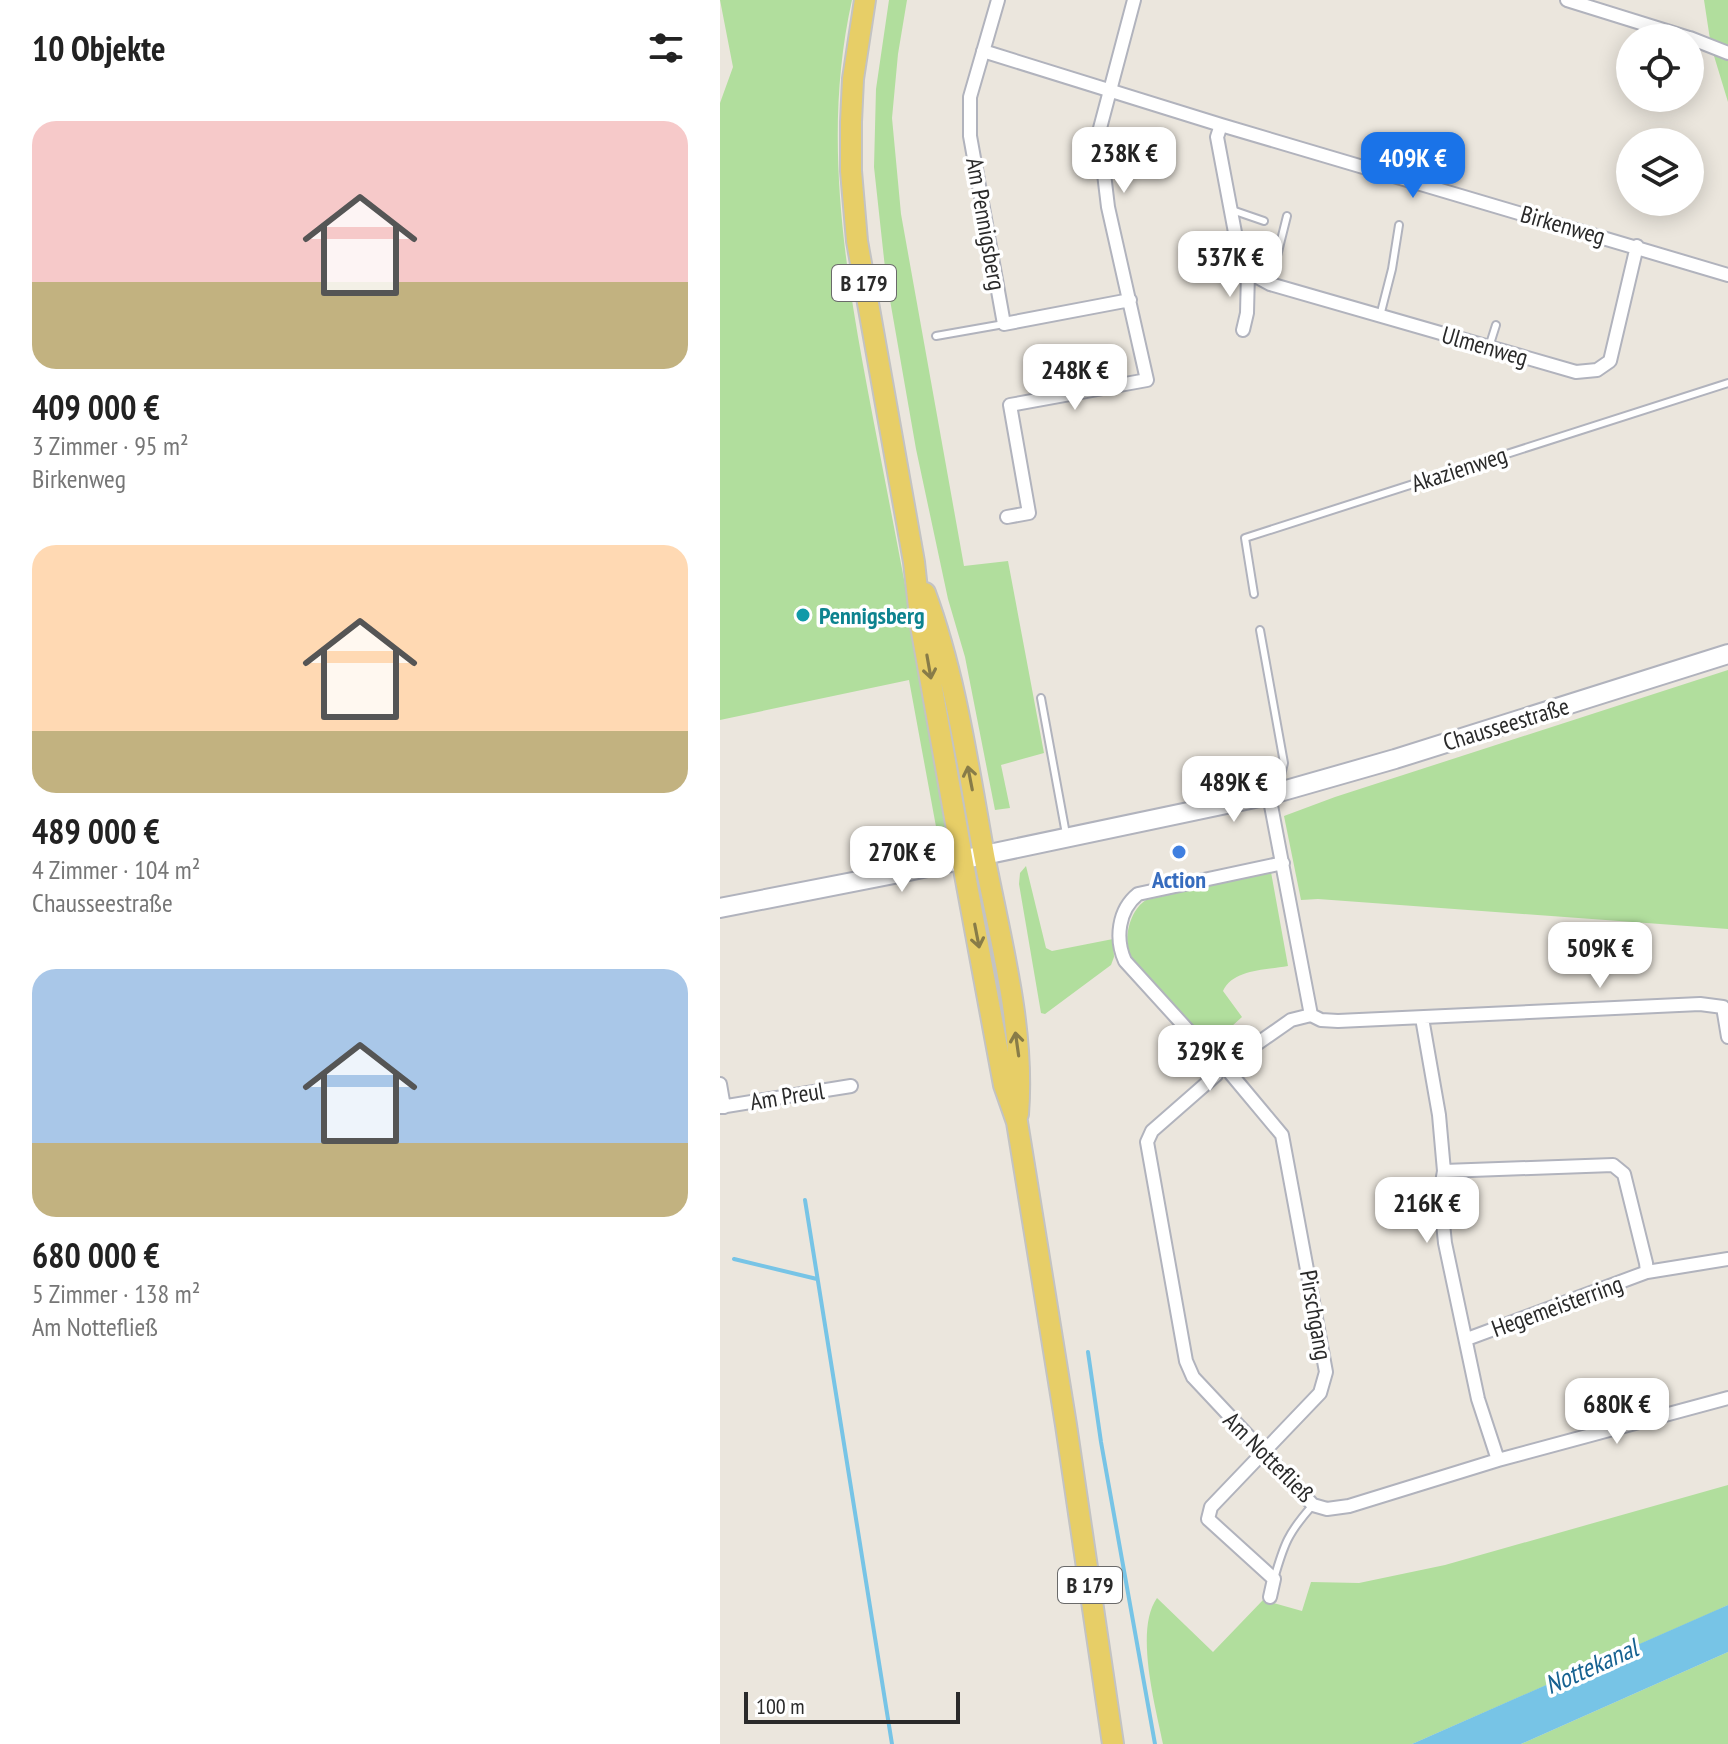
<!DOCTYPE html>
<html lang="de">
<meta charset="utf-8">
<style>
:root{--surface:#fff;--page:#f6f6f6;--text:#222;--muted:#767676;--accent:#1a73e8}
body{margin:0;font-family:"PT Sans Narrow",sans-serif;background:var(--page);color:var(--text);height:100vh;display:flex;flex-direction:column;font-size:30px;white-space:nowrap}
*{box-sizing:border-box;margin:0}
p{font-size:26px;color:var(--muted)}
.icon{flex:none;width:44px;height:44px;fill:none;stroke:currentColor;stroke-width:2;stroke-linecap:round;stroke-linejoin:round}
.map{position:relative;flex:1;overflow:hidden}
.panel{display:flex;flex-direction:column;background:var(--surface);width:720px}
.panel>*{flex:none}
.fabs{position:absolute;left:896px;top:24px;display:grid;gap:16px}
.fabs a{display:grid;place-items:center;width:88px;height:88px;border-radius:50%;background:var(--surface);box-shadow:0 4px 20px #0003;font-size:40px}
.scale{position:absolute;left:24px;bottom:20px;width:216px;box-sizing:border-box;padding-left:8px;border:4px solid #2a2a2a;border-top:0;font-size:22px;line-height:28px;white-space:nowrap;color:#2a2a2a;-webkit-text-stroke:6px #fff;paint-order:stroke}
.price{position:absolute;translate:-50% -68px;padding:0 18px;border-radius:16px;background:#fff;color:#222;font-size:26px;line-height:52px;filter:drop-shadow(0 2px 4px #0008)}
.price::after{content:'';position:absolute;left:50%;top:48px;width:24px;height:18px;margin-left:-12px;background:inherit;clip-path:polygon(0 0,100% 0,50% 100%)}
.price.current{background:var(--accent);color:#fff}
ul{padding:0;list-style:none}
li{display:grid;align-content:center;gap:16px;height:424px;padding:0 32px}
li span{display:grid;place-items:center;height:248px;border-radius:24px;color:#555}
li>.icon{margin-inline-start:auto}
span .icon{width:144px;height:144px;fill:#fffc;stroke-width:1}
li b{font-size:34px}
h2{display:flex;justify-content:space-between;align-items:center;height:96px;padding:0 32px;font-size:34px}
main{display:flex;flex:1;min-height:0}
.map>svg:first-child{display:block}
</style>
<main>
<section class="panel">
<h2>10 Objekte<svg class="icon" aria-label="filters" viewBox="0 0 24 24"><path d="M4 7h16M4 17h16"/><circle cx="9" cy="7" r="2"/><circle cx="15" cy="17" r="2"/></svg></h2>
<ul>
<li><span style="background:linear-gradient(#f6c9c9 65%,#c2b280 0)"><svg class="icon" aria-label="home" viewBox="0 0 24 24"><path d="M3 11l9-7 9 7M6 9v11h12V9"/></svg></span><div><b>409 000 €</b><p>3 Zimmer · 95 m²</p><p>Birkenweg</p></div></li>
<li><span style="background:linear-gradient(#ffd9b3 75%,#c2b280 0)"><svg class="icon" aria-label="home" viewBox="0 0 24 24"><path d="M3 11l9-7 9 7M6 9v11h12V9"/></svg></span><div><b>489 000 €</b><p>4 Zimmer · 104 m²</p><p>Chausseestraße</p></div></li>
<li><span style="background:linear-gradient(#a9c7e8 70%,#c2b280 0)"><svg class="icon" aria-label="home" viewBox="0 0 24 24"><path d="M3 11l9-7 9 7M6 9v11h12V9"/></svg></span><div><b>680 000 €</b><p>5 Zimmer · 138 m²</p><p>Am Nottefließ</p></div></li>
</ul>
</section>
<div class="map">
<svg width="1008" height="1744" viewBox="0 0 1008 1744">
<rect width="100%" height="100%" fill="#ebe6dd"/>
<path fill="#b1de9d" d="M0 0H132C97 156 134 316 163 470 186 589 209 709 231 828L217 832 189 680 0 720V103L13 67Z
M169 0H187L178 54 172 118 181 214 244 566 288 561 324 753 281 765 290 808 275 810 245 657 228 599 196 449 166 277 154 167 156 89Z
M984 0H1008V102L991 46Z
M1008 670V929L598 899 581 900 564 816 615 797Z
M306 866 326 948 332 951 393 939 394 957 391 965 325 1014 321 1013 299 884 300 873Z
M551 872 568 966C546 970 513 969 503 991L522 1017 491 1045 410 956C403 938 410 910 426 900Z
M1008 1485V1605L993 1612 692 1744H443C436 1708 414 1630 437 1598L493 1652 543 1600 582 1611 591 1582 639 1583 725 1565Z
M1008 1652V1744H801Z"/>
<path fill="#77c4e6" d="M1008 1605V1652L801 1744H692Z"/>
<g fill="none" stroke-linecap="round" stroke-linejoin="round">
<path stroke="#77c4e6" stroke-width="4" d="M85 1200 172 1744
M14 1259 97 1279
M368 1352 381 1442 435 1744"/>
<g stroke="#b1b3bd" stroke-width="10">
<path id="service" d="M512 210 544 221
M517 238 547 246
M550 284 567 216
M660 316 672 269 679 225
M216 336 284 324
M769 347 776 325
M534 594 525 538 1008 383
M540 630 564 763 560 779 562 787
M321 698 346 834
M554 1579C564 1544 568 1533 592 1506"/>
</g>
<g stroke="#b1b3bd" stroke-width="16">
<path id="minor" d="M278 0 250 97V136L284 324 410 300
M847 0 969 38
M970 38 1008 53
M263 51 501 125 1008 275
M501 125 497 137 520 259 528 272 550 284 856 372 877 370 890 361 917 246
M523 330 527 313 528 272
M287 517 309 513 290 405 427 380 388 207 379 132 414 0
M549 795 591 1015
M702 1018 719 1115 724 1171 720 1194 725 1243 758 1399 778 1460
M496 1061 405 961C395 939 398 910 418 894L563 863
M511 1062 571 1020 591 1015 601 1020 618 1021 980 1004 1003 1007 1008 1037
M511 1074 562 1135 606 1372 600 1393 491 1507 488 1519 554 1579 550 1597
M496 1075 432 1131 427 1142 466 1361 473 1377 593 1505 607 1509 629 1506 778 1460 1008 1398
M0 1084 4 1107
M0 1107 131 1086
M724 1171 893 1165 904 1174 926 1263 927 1272 747 1339
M927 1272 1008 1259"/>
</g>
<g stroke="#b1b3bd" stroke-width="22">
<path id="secondary" d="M0 908 179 873 549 795 675 759 1008 654"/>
</g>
<g stroke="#c3c3c3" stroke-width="24">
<path id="primary" d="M145 0 133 79 131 122V171L137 241 194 562 201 626 246 880 284 1085 297 1122 346 1425 393 1744
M205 593C236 677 248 767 264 855 280 939 305 1028 298 1114"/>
</g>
<use href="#service" stroke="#fff" stroke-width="6"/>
<use href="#minor" stroke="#fff" stroke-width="12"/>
<use href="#secondary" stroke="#fff" stroke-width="18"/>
<use href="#primary" stroke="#e7ce67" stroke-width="20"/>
</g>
<defs><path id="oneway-shaft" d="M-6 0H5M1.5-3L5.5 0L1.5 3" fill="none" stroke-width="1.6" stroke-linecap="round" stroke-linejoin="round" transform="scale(2)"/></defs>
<g stroke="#887c48">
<use href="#oneway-shaft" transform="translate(209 667) rotate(80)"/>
<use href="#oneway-shaft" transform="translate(250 778) rotate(-101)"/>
<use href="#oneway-shaft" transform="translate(257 936) rotate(79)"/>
<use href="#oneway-shaft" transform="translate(297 1044) rotate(-98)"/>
</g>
<circle fill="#0f9aa8" stroke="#fff" stroke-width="3" cx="83" cy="615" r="8"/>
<circle fill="#3f7fe0" stroke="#fff" stroke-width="3" cx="459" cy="852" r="8"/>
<g text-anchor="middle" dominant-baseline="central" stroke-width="7" stroke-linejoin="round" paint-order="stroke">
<g fill="#fff" stroke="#6a6a6a" stroke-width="2">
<rect x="112" y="265" width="64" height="36" rx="6"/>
<rect x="338" y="1567" width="64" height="36" rx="6"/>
</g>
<g font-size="22" font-weight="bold" fill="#2a2a2a">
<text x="144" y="283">B 179</text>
<text x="370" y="1585">B 179</text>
</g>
<g font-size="24" fill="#2a2a2a" stroke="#fff">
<text transform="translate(266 224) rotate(80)">Am Pennigsberg</text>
<text transform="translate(843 225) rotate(16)">Birkenweg</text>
<text transform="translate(765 346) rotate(16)">Ulmenweg</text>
<text transform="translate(739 469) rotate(-18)">Akazienweg</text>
<text transform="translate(786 724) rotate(-17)">Chausseestraße</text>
<text transform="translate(67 1096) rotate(-9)">Am Preul</text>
<text transform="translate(837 1306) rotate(-20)">Hegemeisterring</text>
<text transform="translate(596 1315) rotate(80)">Pirschgang</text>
<text transform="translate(549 1457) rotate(45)">Am Nottefließ</text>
</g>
<g font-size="24" font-weight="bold" fill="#0d838f" stroke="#fff" text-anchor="start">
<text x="99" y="615">Pennigsberg</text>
</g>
<g font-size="24" font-weight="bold" fill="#366cbe" stroke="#fff">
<text x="459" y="879">Action</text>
</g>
<g font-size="26" font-style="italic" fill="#176291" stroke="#fff">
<text transform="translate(871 1666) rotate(-24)">Nottekanal</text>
</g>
</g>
</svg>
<div class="fabs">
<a><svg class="icon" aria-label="locate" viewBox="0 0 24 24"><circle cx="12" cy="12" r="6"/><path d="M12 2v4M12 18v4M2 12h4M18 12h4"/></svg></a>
<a><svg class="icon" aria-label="layers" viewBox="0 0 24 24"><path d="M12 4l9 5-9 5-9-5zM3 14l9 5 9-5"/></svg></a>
</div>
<div class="scale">100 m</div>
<b class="price" style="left:404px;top:195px">238K €</b>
<b class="price current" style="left:693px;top:200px">409K €</b>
<b class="price" style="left:510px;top:299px">537K €</b>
<b class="price" style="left:355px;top:412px">248K €</b>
<b class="price" style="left:514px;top:824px">489K €</b>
<b class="price" style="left:182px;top:894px">270K €</b>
<b class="price" style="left:880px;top:990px">509K €</b>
<b class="price" style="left:490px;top:1093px">329K €</b>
<b class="price" style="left:707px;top:1245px">216K €</b>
<b class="price" style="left:897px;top:1446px">680K €</b>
</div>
</main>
